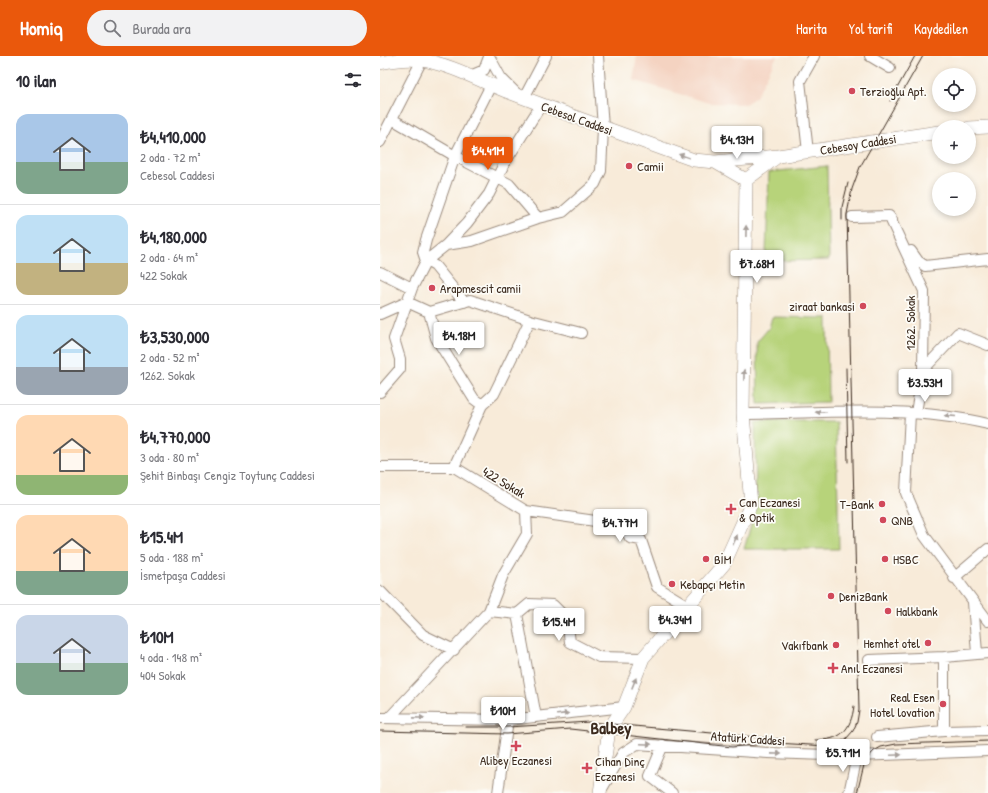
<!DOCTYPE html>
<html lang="tr">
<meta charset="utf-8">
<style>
:root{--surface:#fff;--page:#f2f2f3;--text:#2b2b33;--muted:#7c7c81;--line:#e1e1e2;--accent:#ea580c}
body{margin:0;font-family:"Patrick Hand",sans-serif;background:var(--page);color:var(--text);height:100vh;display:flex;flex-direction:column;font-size:15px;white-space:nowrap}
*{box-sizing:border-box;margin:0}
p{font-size:13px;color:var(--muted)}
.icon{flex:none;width:22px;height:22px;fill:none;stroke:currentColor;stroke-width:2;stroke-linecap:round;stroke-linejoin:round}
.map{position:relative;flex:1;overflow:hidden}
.sheet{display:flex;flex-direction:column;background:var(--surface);width:380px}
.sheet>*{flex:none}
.controls{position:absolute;left:552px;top:12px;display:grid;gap:8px}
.controls a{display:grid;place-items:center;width:44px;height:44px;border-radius:50%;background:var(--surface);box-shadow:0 2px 6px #0003;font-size:20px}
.price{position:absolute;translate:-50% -34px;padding:0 9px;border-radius:4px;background:#fff;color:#222;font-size:13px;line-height:26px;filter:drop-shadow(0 1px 2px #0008)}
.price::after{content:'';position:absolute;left:50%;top:24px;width:12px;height:9px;margin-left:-6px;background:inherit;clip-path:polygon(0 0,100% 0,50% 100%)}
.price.current{background:var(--accent);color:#fff}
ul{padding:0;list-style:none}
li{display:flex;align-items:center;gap:12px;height:100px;padding:0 16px}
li+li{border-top:1px solid var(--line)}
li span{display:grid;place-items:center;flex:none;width:112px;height:80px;border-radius:12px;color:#555}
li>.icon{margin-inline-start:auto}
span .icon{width:48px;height:48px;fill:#fffc;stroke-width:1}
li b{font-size:17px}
h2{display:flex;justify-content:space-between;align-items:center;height:48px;padding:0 16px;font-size:17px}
header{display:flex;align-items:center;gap:24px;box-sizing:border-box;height:56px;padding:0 20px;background:var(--accent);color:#fff}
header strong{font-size:19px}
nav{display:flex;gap:22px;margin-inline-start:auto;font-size:14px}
.search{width:280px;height:36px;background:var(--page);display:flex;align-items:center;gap:10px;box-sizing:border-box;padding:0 14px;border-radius:22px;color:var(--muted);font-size:15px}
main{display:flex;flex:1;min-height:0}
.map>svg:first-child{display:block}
</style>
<header>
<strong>Homiq</strong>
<div class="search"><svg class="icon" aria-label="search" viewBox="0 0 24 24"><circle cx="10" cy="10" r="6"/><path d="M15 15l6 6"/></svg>Burada ara</div>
<nav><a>Harita</a><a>Yol tarifi</a><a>Kaydedilen</a></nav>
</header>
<main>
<section class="sheet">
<h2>10 ilan<svg class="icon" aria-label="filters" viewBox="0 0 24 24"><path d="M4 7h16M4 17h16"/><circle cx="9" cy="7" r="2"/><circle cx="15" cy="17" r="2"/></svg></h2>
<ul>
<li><span style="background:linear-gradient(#a9c7e8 60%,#7fa58c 0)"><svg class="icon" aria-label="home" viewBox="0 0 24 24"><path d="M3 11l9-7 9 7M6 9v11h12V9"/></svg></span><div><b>₺4,410,000</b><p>2 oda · 72 m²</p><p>Cebesol Caddesi</p></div></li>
<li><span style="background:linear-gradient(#bfe0f5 60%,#c2b280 0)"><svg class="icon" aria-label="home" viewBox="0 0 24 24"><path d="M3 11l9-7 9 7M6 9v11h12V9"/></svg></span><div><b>₺4,180,000</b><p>2 oda · 64 m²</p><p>422 Sokak</p></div></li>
<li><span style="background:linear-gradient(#bfe0f5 65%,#9aa5b1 0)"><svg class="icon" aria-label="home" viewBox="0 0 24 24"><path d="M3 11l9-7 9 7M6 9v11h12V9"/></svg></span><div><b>₺3,530,000</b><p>2 oda · 52 m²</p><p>1262. Sokak</p></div></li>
<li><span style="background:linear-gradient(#ffd9b3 75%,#8fb573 0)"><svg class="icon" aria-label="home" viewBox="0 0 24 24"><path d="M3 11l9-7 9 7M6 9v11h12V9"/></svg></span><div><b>₺4,770,000</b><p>3 oda · 80 m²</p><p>Şehit Binbaşı Cengiz Toytunç Caddesi</p></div></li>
<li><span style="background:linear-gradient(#ffd9b3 70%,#7fa58c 0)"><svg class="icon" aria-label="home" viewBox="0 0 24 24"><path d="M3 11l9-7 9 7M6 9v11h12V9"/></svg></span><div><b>₺15.4M</b><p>5 oda · 188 m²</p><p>İsmetpaşa Caddesi</p></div></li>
<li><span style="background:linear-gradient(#c9d6e8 60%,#7fa58c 0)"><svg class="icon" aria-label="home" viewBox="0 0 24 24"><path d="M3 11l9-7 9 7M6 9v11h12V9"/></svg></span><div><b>₺10M</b><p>4 oda · 148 m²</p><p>404 Sokak</p></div></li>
</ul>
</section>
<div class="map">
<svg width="608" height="737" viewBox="0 0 608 737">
<rect width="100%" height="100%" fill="#fdfcf7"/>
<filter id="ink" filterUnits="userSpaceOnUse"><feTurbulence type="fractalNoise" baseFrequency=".025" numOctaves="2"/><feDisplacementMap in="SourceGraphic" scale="8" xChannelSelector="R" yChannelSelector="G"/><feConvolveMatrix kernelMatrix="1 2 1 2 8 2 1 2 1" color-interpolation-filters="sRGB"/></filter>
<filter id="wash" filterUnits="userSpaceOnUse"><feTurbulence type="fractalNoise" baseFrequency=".012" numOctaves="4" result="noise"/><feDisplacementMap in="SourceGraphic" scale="16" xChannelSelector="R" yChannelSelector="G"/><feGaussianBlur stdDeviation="0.9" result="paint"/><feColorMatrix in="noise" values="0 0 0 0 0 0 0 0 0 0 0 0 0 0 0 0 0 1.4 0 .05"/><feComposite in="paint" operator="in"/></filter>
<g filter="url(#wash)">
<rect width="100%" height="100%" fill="#f8ebd9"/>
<path fill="#f4d3c1" d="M257 0H397L376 41 365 48 329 47 253 24Z"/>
<path fill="#b7d37a" stroke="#797e4c" d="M447 110 449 204 393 205 386 198 389 116Z
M392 261 447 262 448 346 378 348 377 286 389 272Z
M375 366H456L459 493H364L376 452Z"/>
</g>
<g filter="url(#ink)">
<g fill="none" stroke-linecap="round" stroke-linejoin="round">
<g stroke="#9a8a7c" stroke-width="12">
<path id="minor" d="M109 0 121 22 136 37
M490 0 510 12
M90 20 104 14 109 1
M144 42 166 0
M12 63 75 100 129 128 158 162
M0 86 42 4
M428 96 420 25 434 0
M509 160 544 235 543 314 536 357
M472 161 509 160 512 164
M66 189 87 167 109 138 124 108 161 49
M531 195 538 205 545 210 608 203
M0 216 32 232
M84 246 55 210 46 205 66 189 92 185 158 162 183 156 215 128 221 115 223 72 218 0
M49 256 56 282 94 343 102 349
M0 258 27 246 49 256 90 244 150 264 201 277
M543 314 578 277 608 289
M0 336 20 313V303L14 283 32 232 46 205 43 196 46 184 75 100 111 29
M530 357 526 437 544 479 608 565
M363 358C444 357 528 349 608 368
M0 411H74
M146 455 243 469 250 482 261 484 277 531 308 550
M574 522 608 493
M0 535 43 579 74 594
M593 546 597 597
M109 555 137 558 149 548 173 549 187 563 190 586 219 601 263 602
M137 558 156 661
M564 601V675
M489 604 564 601 608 597
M0 662 128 664 244 651
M9 662 109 555 123 519 147 478 146 455 74 411 102 349 114 338 150 264
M497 681 564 675 608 674
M283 689 270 720 292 737
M223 731 243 697 257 688 388 697 477 700 608 695
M118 737 128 664
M469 737 477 700"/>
</g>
<g stroke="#9a8a7c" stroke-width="14">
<path id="major" d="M0 7C14 4 28 2 42 4 73 9 102 26 131 37 191 60 253 82 314 104L335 106 398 100 559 76
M589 72 608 71
M335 106 366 124
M220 737 229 673 244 651 263 602 344 508 371 448 363 358 366 124 398 100"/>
</g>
<use href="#minor" stroke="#fff" stroke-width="10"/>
<use href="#major" stroke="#fff" stroke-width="13"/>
<path stroke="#3b2a1e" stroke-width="1" d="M510 45 535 0
M462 164V151L468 127
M466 312 468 406
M86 671H128L209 666 399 683
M0 675 127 678 190 673 352 691 395 687 448 690 457 688 466 683 473 675 477 666 479 654 467 158 472 133 480 111 543 0
M435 684C460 685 471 675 474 650
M477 737 485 705 494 695 501 691 516 688 608 685"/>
</g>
<defs><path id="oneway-solid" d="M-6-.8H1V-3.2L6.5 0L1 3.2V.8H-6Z"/></defs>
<g fill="#a79f9a">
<use href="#oneway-solid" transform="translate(304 100) rotate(-161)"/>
<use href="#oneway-solid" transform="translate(366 175) rotate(-89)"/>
<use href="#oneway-solid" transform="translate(364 319) rotate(-89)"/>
<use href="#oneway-solid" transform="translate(441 356) rotate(178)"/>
<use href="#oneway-solid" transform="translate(570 360) rotate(-175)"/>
<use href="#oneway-solid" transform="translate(355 484) rotate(-66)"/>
<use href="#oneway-solid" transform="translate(254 627) rotate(-68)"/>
<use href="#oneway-solid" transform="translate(183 658) rotate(-7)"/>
<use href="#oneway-solid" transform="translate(39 662) rotate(1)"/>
<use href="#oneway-solid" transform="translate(266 688) rotate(3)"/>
<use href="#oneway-solid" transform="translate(396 698) rotate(1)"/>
<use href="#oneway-solid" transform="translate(516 699) rotate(-3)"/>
</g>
</g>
<g fill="#d1495b" stroke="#fdfcf7" stroke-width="1.5">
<circle cx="472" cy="35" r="4"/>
<circle cx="249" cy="110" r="4"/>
<circle cx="52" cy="232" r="4"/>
<circle cx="483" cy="250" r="4"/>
<circle cx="502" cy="448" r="4"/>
<path d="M349 447h4v4h4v4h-4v4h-4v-4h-4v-4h4z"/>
<circle cx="503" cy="464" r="4"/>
<circle cx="326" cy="503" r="4"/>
<circle cx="505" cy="503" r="4"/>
<circle cx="292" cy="528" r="4"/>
<circle cx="451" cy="540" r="4"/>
<circle cx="508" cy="555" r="4"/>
<circle cx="548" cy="587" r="4"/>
<circle cx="456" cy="589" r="4"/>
<path d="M451 606h4v4h4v4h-4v4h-4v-4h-4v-4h4z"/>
<circle cx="563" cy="648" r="4"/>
<path d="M134 684h4v4h4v4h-4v4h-4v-4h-4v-4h4z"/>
<path d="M205 706h4v4h4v4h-4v4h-4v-4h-4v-4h4z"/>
</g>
<g text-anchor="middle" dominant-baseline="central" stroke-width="3.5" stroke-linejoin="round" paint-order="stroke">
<g font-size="13" fill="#3b2a1e" stroke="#fdfcf7" text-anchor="start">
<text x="480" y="35">Terzioğlu Apt.</text>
<text x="257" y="110">Camii</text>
<text x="60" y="232">Arapmescit camii</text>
<text x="475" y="250" text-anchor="end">ziraat bankasi</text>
<text x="359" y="446">Can Eczanesi<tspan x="359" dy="15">&amp; Optik</tspan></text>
<text x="494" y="448" text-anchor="end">T-Bank</text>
<text x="511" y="464">QNB</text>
<text x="334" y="503">BİM</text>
<text x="513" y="503">HSBC</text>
<text x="300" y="528">Kebapçı Metin</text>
<text x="459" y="540">DenizBank</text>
<text x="516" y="555">Halkbank</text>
<text x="540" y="587" text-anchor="end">Hemhet otel</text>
<text x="448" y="589" text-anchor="end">Vakıfbank</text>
<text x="461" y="612">Anıl Eczanesi</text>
<text x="555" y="641" text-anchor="end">Real Esen<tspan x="555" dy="15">Hotel lovation</tspan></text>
<text x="136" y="704" text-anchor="middle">Alibey Eczanesi</text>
<text x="215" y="705">Cihan Dinç<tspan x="215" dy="15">Eczanesi</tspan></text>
</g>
<g font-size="13" fill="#3b2a1e" stroke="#fdfcf7">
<text transform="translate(197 62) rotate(20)">Cebesol Caddesi</text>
<text transform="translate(478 88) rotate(-9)">Cebesoy Caddesi</text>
<text transform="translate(530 267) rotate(-90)">1262. Sokak</text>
<text transform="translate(124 426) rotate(31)">422 Sokak</text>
<text transform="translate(368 682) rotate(4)">Atatürk Caddesi</text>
</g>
<g font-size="17" font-weight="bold" fill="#3b2a1e" stroke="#fdfcf7">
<text x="231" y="671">Balbey</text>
</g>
</g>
</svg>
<div class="controls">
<a><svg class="icon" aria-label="locate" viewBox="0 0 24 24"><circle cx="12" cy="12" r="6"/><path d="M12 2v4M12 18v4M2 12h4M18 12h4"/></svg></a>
<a>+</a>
<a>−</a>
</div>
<b class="price" style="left:357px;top:104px">₺4.13M</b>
<b class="price current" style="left:108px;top:115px">₺4.41M</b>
<b class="price" style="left:377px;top:228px">₺7.68M</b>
<b class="price" style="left:79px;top:300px">₺4.18M</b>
<b class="price" style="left:545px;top:347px">₺3.53M</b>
<b class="price" style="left:240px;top:487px">₺4.77M</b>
<b class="price" style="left:295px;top:584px">₺4.34M</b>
<b class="price" style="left:179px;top:586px">₺15.4M</b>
<b class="price" style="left:123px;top:675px">₺10M</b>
<b class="price" style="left:463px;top:717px">₺5.71M</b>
</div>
</main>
